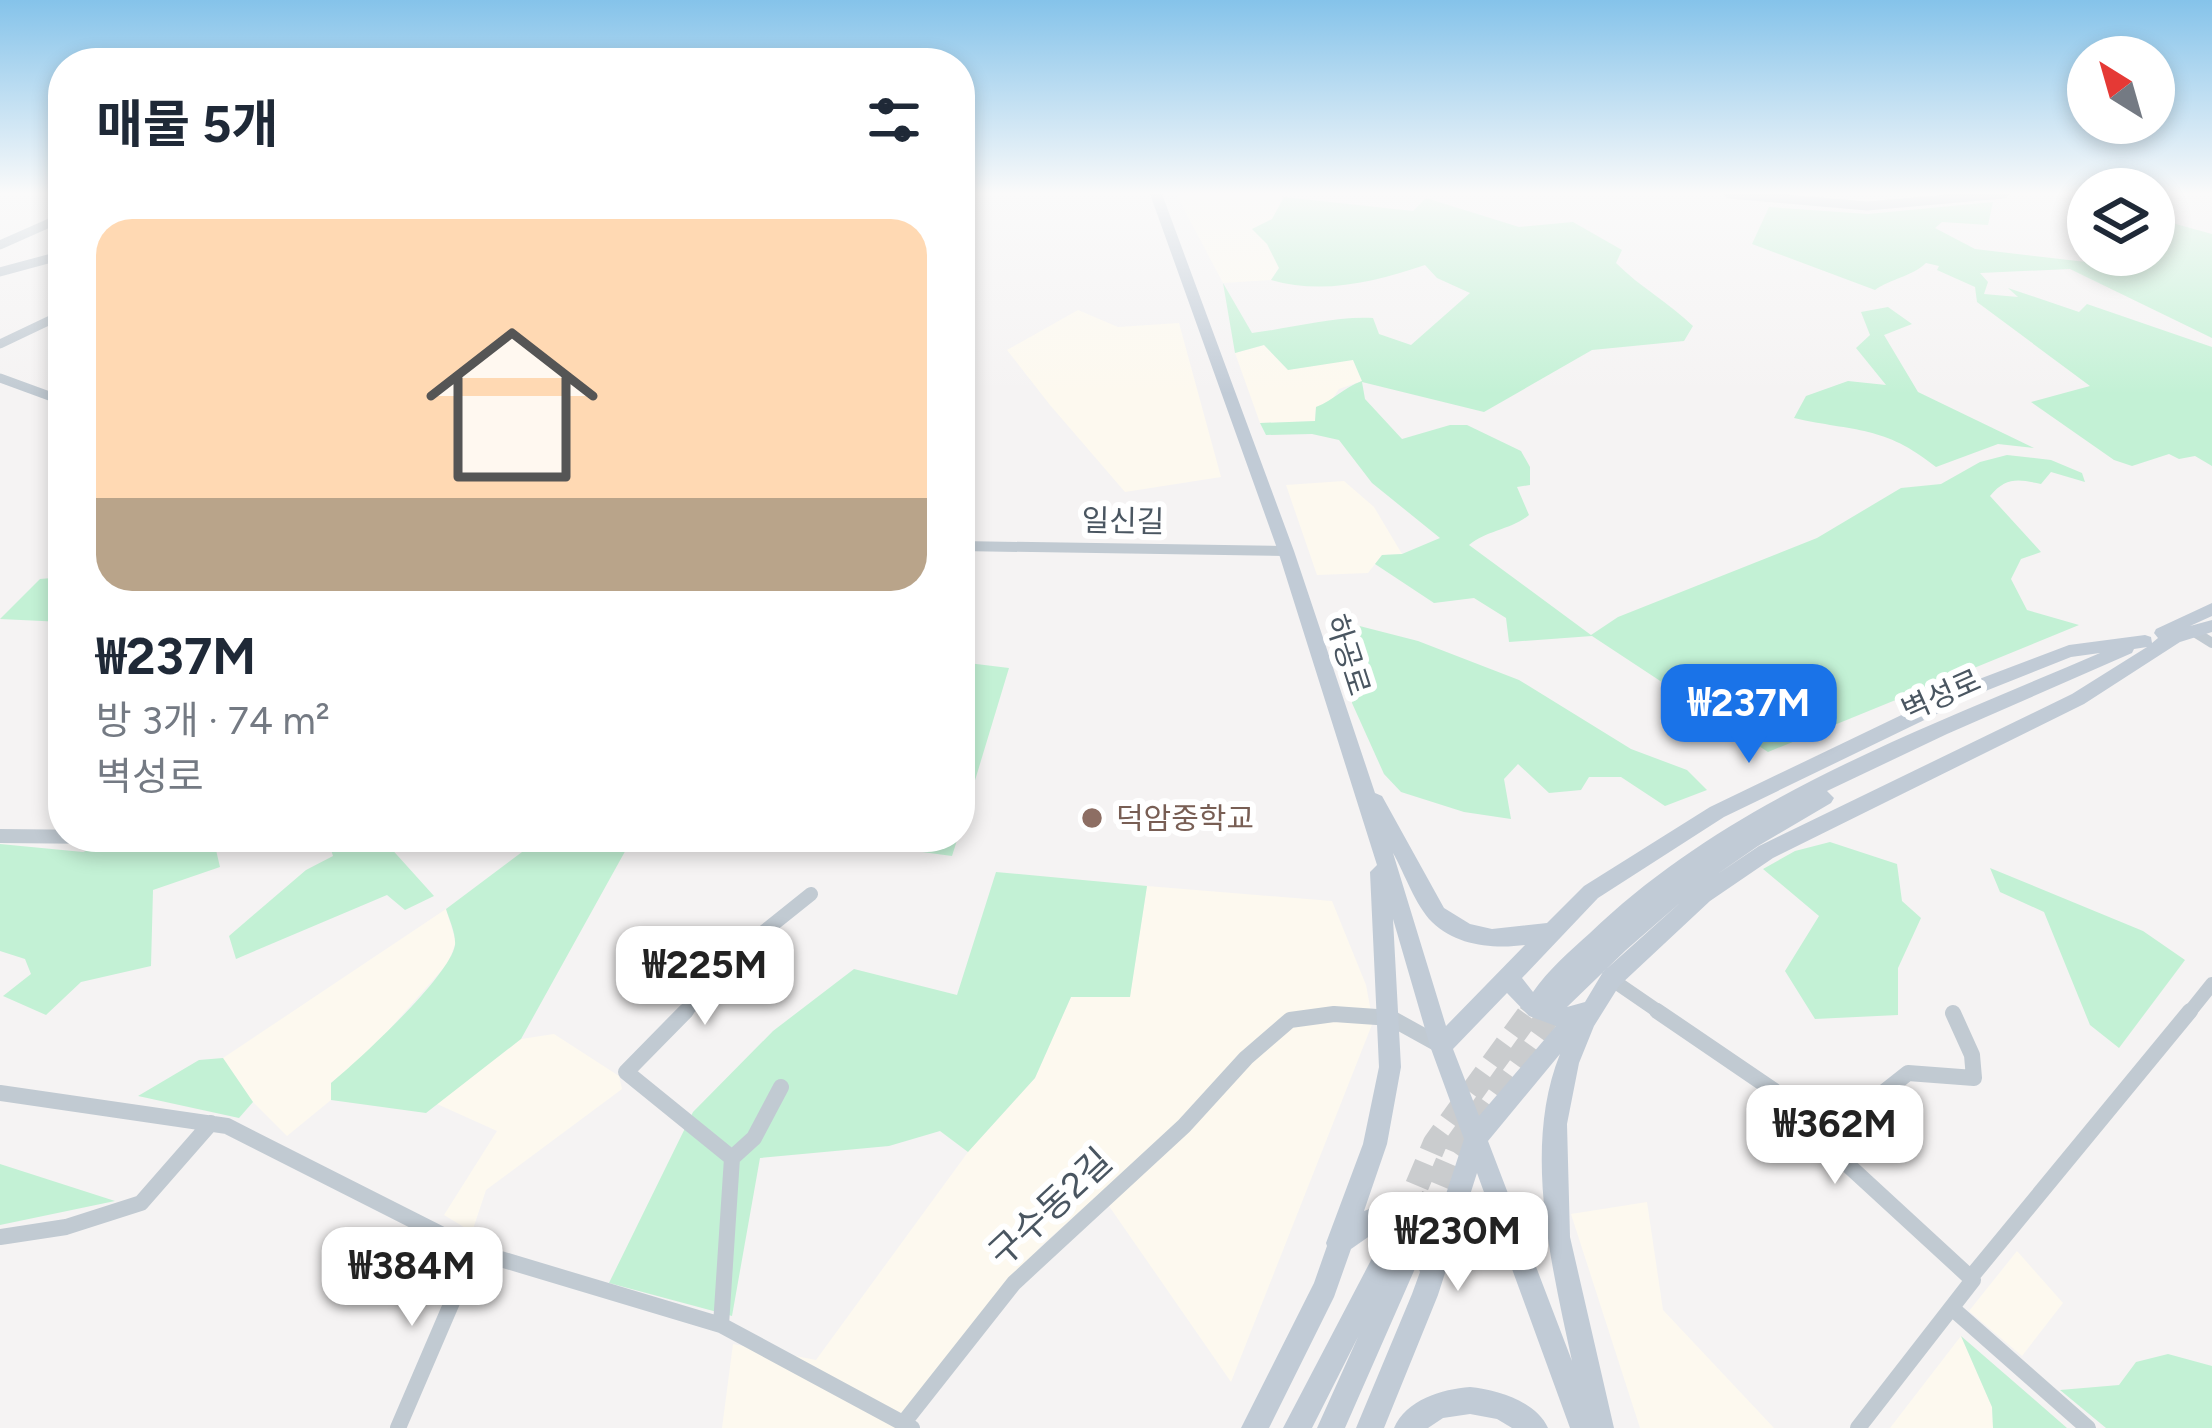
<!DOCTYPE html>
<html lang="ko">
<meta charset="utf-8">
<style>
:root{--surface:#fff;--page:#f6f6f7;--text:#1f2937;--muted:#747a83;--accent:#1a73e8}
body{margin:0;font-family:Figtree,"Noto Sans KR",sans-serif;background:var(--page);color:var(--text);height:100vh;display:flex;flex-direction:column;font-size:45px;white-space:nowrap}
*{box-sizing:border-box;margin:0}
p{font-size:39px;color:var(--muted)}
.icon{flex:none;width:66px;height:66px;fill:none;stroke:currentColor;stroke-width:2;stroke-linecap:round;stroke-linejoin:round}
.map{position:relative;flex:1;overflow:hidden}
.sheet{position:absolute;left:48px;top:48px;width:927px;height:804px;display:flex;flex-direction:column;background:var(--surface);border-radius:48px;box-shadow:0 6px 18px #0003}
.sheet>*{flex:none}
.needle{width:78px;rotate:323deg}
.buttons{position:absolute;left:2067px;top:36px;display:grid;gap:24px}
.buttons a{display:grid;place-items:center;width:108px;height:108px;border-radius:50%;background:var(--surface);box-shadow:0 6px 18px #0003;font-size:60px}
.price{position:absolute;translate:-50% -102px;padding:0 27px;border-radius:24px;background:#fff;color:#222;font-size:39px;line-height:78px;filter:drop-shadow(0 3px 6px #0008)}
.price::after{content:'';position:absolute;left:50%;top:72px;width:36px;height:27px;margin-left:-18px;background:inherit;clip-path:polygon(0 0,100% 0,50% 100%)}
.price.selected{background:var(--accent);color:#fff}
ul{padding:0;list-style:none}
li{display:grid;align-content:center;gap:24px;height:636px;padding:0 48px}
li span{display:grid;place-items:center;height:372px;border-radius:36px;color:#555}
li>.icon{margin-inline-start:auto}
span .icon{width:216px;height:216px;fill:#fffc;stroke-width:1}
li b{font-size:51px}
h2{display:flex;justify-content:space-between;align-items:center;height:144px;padding:0 48px;font-size:51px}
.map>svg:first-child{display:block}
</style>
<div class="map">
<svg width="2212" height="1428" viewBox="0 0 2212 1428">
<rect width="100%" height="100%" fill="#f5f3f3"/>
<path fill="#fdf9ef" d="M1176 194H1283L1267 244 1279 268 1271 280 1223 283Z
M1078 310 1118 327 1179 323 1221 477 1125 492 1050 405 1007 350Z
M1264 345 1288 370 1353 359 1362 381 1339 389 1331 401 1316 407 1315 421 1260 423 1235 353Z
M1344 481 1374 507 1402 554 1382 555 1368 573 1317 575 1286 485Z
M1147 886 1332 901 1366 985 1373 1022 1231 1382 1100 1193 1040 1247 905 1428H722L733 1344 816 1360 968 1152 1035 1078 1071 997 1130 996Z
M446 909 456 942 448 963 372 1049 331 1083V1100L287 1136 253 1102 223 1058Z
M554 1034 619 1076 622 1089 486 1190 472 1232 444 1215 497 1131 437 1104 521 1039Z
M1647 1202 1663 1310 1774 1428H1640L1571 1214Z
M2017 1251 2063 1303 2022 1356 1969 1311Z
M1961 1336 1992 1407 1993 1428H1890Z"/>
<path fill="#c3f1d5" d="M1284 197 1413 211 1426 198 1519 227 1573 222 1622 250 1616 263C1641 288 1667 301 1693 326L1684 341 1592 350 1484 412 1362 382 1365 399 1402 439 1450 425H1467L1521 451 1530 467V485L1517 487 1529 515C1511 530 1487 530 1469 545L1591 635 1618 617 1817 538 1901 488 1941 484 1980 462 2007 455 2051 460 2082 473 2085 482 2051 472 2041 484C2018 479 2006 477 1990 496L2041 552 2021 559 2011 579 2027 610 2079 625 1768 752 1592 636 1509 642 1506 618 1474 598 1434 603 1375 564 1382 555 1402 554 1440 538 1372 483 1339 440 1312 434 1266 435 1260 423 1315 421 1316 407C1334 400 1343 388 1362 381L1353 360 1288 370 1264 345 1235 353 1223 283 1252 333C1293 328 1333 316 1373 318L1379 334 1411 345 1470 293 1437 278 1425 265C1375 282 1322 295 1271 280L1279 268 1267 244 1252 229 1272 219Z
M1993 202 1988 225 1942 222 1935 228 1975 249 2112 265 2121 255H2154V218L2212 234V338L2070 269 1980 273 1988 282 1984 294 2018 297 2008 288 2079 312 2087 304 2212 347V466L2195 456 2179 459 2169 454 2132 466 2114 460 2031 402 2090 386 1977 302 1975 287 1937 270 1939 266 1926 263C1911 277 1892 278 1875 290L1752 244 1769 207 1868 214Z
M1888 307 1912 324 1884 335 1918 392 2034 448 1998 444 1936 467C1884 425 1855 432 1794 418L1806 396 1848 381 1886 385 1856 348 1870 335 1861 312Z
M63 577V622L0 619 40 579Z
M1340 621 1418 641 1519 680 1631 749 1687 770 1707 790 1665 806 1621 777H1589L1581 790 1549 793 1518 764 1504 779 1511 819 1464 812 1401 792 1384 774 1352 703 1353 680Z
M960 662 1009 668 960 830Z
M125 837H213L220 867 153 890 151 966 81 982 46 1015 3 996 31 974 25 959 0 951V844L83 852Z
M327 837H395L388 845 434 896 405 910 387 895 236 959 229 936 306 870 333 856Z
M542 837H633L521 1039 426 1113 331 1100V1083C358 1061 450 976 455 945 456 934 449 919 446 909Z
M810 837H958L952 856Z
M1830 842 1897 864 1902 901 1921 918 1898 968V1015L1815 1019 1785 971 1819 916 1763 869 1795 851Z
M1990 868 2143 931 2185 960 2119 1048 2090 1025 2044 912 2000 892Z
M996 872 1147 886 1130 997H1071L1035 1078 968 1152 940 1131 889 1146 760 1158 732 1316 609 1283 693 1112 773 1031 854 969 957 995Z
M223 1058 253 1102 239 1118 138 1096 199 1060Z
M0 1164 115 1201 0 1225Z
M1961 1336 2067 1428H1993L1992 1407Z
M2168 1354 2212 1366V1428H2106L2060 1390 2119 1385 2136 1362Z"/>
<g fill="none" stroke-linecap="round" stroke-linejoin="round">
<path stroke="#caccce" stroke-width="20" stroke-dasharray="20 10" stroke-linecap="butt" d="M1528 1014 1542 995
M1550 1014 1558 1003"/>
<path stroke="#caccce" stroke-width="24" stroke-dasharray="24 12" stroke-linecap="butt" d="M1410 1251 1452 1151 1552 1011
M1389 1252 1435 1143 1531 1011"/>
<path stroke="#c1cad2" stroke-width="9" d="M1729 194 1867 206 2004 194
M0 245 63 217
M0 272 63 255
M0 344 63 314
M0 378 63 401"/>
<path stroke="#c1cad2" stroke-width="10" d="M960 546 1286 551
M2196 633 2212 643"/>
<path stroke="#c1cad2" stroke-width="14" d="M0 836 103 837
M1611 979 1662 1014
M683 1014 761 934 811 894
M2188 1014 2212 984"/>
<path stroke="#c1cad2" stroke-width="16" d="M686 1011 626 1072 732 1158
M1657 1011 1817 1120 1824 1143 1973 1280 1858 1428
M0 1093 227 1126 474 1251 721 1325 912 1428
M1817 1120 1865 1107 1908 1073 1974 1078 1972 1055 1953 1013
M732 1158 754 1138 781 1087
M0 1237 66 1227 141 1203 211 1123
M1971 1277 2190 1011
M1953 1309 2088 1428
M721 1325 732 1158
M905 1421 1014 1283 1184 1126 1246 1058 1290 1020 1334 1014 1391 1018 1438 1044
M398 1428 474 1251"/>
<path fill="#c1cbd6" fill-rule="evenodd" d="M1150 194H1162L1294 551 1375 793 1382 796 1444 908 1470 924 1492 929 1547 923 1584 886 1710 807 1966 684 2069 645 2145 635 2151 637 2152 643 2158 638 2154 633 2156 629 2212 603V616L2190 626 2212 620V632L2180 642 2084 704 1773 858 1710 901 1619 986 1594 1026 1579 1063 1567 1124 1570 1237 1614 1428H1570L1477 1173 1438 1295 1384 1428H1356L1412 1294 1420 1272 1417 1264 1345 1428H1317L1358 1337 1312 1428H1283L1380 1243 1389 1240 1398 1243 1401 1251 1406 1249 1395 1240 1374 1233 1351 1249 1334 1297 1269 1428H1241L1314 1283 1327 1246 1326 1243 1363 1144 1379 1067 1370 872 1377 865 1278 551ZM2147 647 2072 694 1759 846 1716 875 1758 846 1831 803 1834 798 1827 791 1947 734 2132 653 2134 649ZM2100 653C1924 729 1731 797 1590 933 1570 951 1548 970 1533 992L1522 978 1598 898 1724 817 1978 694 2071 657ZM1393 853C1405 874 1415 905 1432 922 1456 946 1494 949 1525 945L1446 1026ZM1681 902 1603 972 1585 1002 1567 1007 1626 950ZM1393 919 1430 1046 1464 1139 1431 1240C1415 1221 1395 1213 1372 1208L1364 1211 1387 1144 1401 1067ZM1507 993 1529 1016 1556 1026 1479 1116 1453 1049ZM1560 1054C1522 1148 1552 1267 1572 1361L1488 1141Z
M1470 1387C1497 1390 1536 1401 1548 1428H1512L1497 1419 1470 1414 1443 1418 1428 1428H1394C1406 1400 1442 1389 1470 1387Z"/>
</g>
<linearGradient id="sky" x2="0" y2="1"><stop stop-color="#85c3ea"/><stop offset="0.49" stop-color="#fafafa"/><stop offset="1" stop-color="#fafafa" stop-opacity="0"/></linearGradient>
<rect width="2212" height="394" fill="url(#sky)"/>
<circle fill="#8d6e63" stroke="#fff" stroke-width="4.5" cx="1092" cy="818" r="12"/>
<g text-anchor="middle" dominant-baseline="central" stroke-width="12" stroke-linejoin="round" paint-order="stroke">
<g font-size="30" fill="#4a5661" stroke="#fff">
<text transform="translate(1123 521) rotate(1)">일신길</text>
<text transform="translate(1348 655) rotate(72)">하공로</text>
<text transform="translate(1941 695) rotate(-24)">벽성로</text>
</g>
<g font-size="30" fill="#785e54" stroke="#fff" text-anchor="start">
<text x="1116" y="818">덕암중학교</text>
</g>
<g font-size="36" fill="#4a5661" stroke="#fff">
<text transform="translate(1050 1207) rotate(-43)">구수동2길</text>
</g>
</g>
</svg>
<div class="buttons">
<a><svg class="needle" viewBox="-14 -14 28 28"><path d="M0-13l5 13h-10z" fill="#e53935"/><path d="M0 13l5-13h-10z" fill="#747a83"/></svg></a>
<a><svg class="icon" aria-label="layers" viewBox="0 0 24 24"><path d="M12 4l9 5-9 5-9-5zM3 14l9 5 9-5"/></svg></a>
</div>
<b class="price selected" style="left:1749px;top:766px">₩237M</b>
<b class="price" style="left:705px;top:1028px">₩225M</b>
<b class="price" style="left:1835px;top:1187px">₩362M</b>
<b class="price" style="left:1458px;top:1294px">₩230M</b>
<b class="price" style="left:412px;top:1329px">₩384M</b>
<section class="sheet">
<h2>매물 5개<svg class="icon" aria-label="filters" viewBox="0 0 24 24"><path d="M4 7h16M4 17h16"/><circle cx="9" cy="7" r="2"/><circle cx="15" cy="17" r="2"/></svg></h2>
<ul>
<li><span style="background:linear-gradient(#ffd9b3 75%,#b9a48a 0)"><svg class="icon" aria-label="home" viewBox="0 0 24 24"><path d="M3 11l9-7 9 7M6 9v11h12V9"/></svg></span><div><b>₩237M</b><p>방 3개 · 74 m²</p><p>벽성로</p></div></li>
</ul>
</section>
</div>
